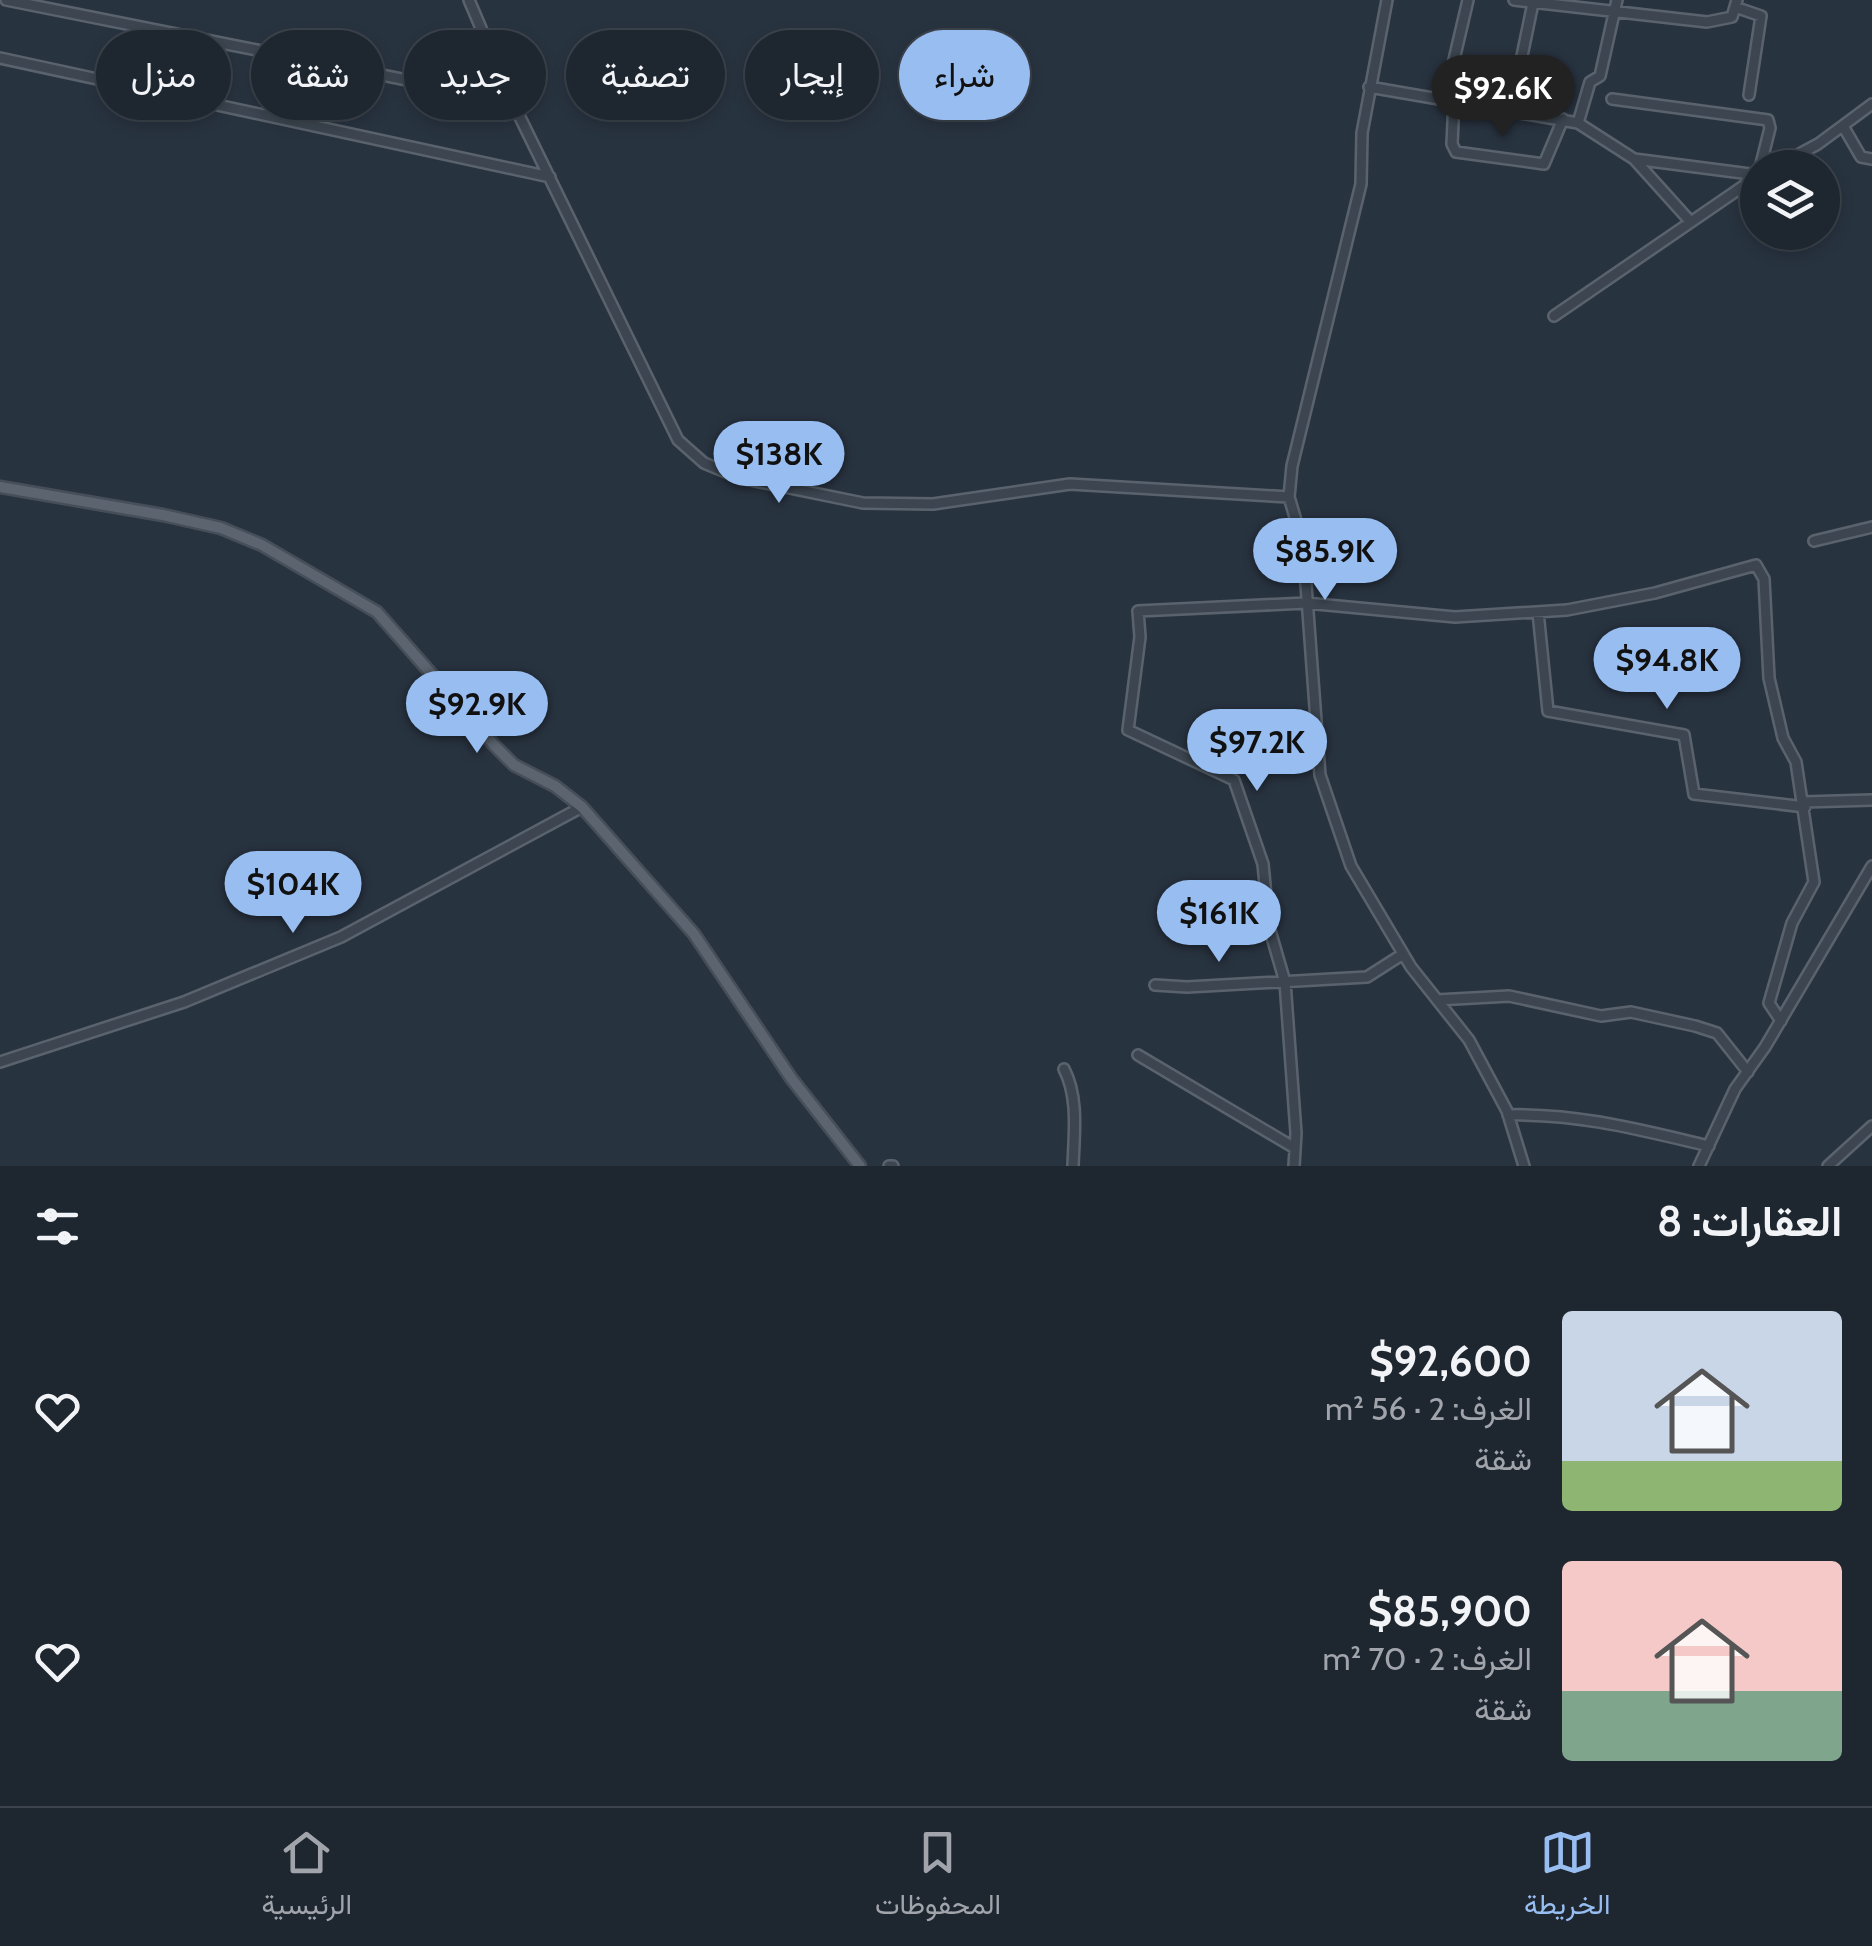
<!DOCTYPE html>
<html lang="ar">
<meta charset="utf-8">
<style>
:root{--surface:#1e2630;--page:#2b323c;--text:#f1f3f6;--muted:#a1a5ab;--line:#3c434c;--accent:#98bdf0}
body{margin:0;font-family:Cabin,Vazirmatn,sans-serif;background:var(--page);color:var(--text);direction:rtl;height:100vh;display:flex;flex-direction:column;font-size:38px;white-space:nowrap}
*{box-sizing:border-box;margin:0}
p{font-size:32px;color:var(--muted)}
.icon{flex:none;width:55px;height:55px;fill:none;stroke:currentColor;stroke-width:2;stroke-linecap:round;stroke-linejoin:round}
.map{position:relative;height:1166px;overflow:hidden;direction:ltr}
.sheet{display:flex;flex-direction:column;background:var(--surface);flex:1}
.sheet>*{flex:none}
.guide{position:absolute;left:30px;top:30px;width:1000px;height:90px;direction:rtl;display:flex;gap:20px}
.controls{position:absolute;left:1740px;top:150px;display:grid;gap:20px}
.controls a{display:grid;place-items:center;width:100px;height:100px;border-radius:50%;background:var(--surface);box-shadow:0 5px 15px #0003,0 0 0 2px var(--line);font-size:50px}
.price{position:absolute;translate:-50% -85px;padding:0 22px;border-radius:35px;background:var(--accent);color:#111;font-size:32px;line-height:65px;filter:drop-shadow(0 2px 5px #0008)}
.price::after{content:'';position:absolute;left:50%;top:60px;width:30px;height:22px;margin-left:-15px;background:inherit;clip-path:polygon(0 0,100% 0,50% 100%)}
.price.current{background:#222;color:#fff}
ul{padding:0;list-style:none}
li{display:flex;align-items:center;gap:30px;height:250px;padding:0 30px}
li span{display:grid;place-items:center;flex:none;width:280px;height:200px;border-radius:10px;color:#555}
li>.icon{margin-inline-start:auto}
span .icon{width:120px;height:120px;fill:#fffc;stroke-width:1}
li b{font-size:42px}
h2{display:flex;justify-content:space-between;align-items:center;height:120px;padding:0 30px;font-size:42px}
.pill{padding:0 35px;border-radius:45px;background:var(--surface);box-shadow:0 5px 15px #0003,0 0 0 2px var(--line);font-size:35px;line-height:90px}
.pill.current{background:var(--accent);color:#111}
.dock{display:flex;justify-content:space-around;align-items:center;height:140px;border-top:2px solid var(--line);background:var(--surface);font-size:28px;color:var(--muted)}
.dock a{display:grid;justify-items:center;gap:5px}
.dock .current{color:var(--accent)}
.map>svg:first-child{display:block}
</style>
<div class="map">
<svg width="1872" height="1166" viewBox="0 0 1872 1166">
<rect width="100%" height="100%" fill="#283340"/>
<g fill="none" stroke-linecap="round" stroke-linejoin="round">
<g stroke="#5a636d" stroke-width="14">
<path id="minor" d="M6 0 512 101 469 0
M1387 0 1362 133 1361 184 1292 466 1289 497 1303 544 1320 775 1351 866 1411 967 1469 1040 1507 1111 1524 1166
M1514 0 1707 22 1732 17 1737 0
M1735 7 1761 16 1749 95
M0 58 550 177
M1369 87 1578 123 1634 159 1689 220
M1445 98 1468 0
M1612 99 1768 120 1770 128 1760 168
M1454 100 1452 144 1456 152 1544 164 1563 119
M512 101 678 440 704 463 740 478 863 503 933 504 1070 484 1289 497
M1511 109 1533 3
M1578 123 1590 82 1600 76 1617 0
M1843 126 1861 157 1872 159
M1634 159 1758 175
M1773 168 1818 144 1872 104
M1554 316 1758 176
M1814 541 1872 527
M1538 612 1548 711 1684 735 1694 794 1805 807
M1804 802 1872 800
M1155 985 1187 987 1367 977 1403 954
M1437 1000 1509 996 1601 1016 1631 1012 1695 1026 1717 1033 1748 1072
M1138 1055 1293 1147
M0 1062 184 1002 341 937 582 807
M1064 1069C1079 1098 1074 1134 1073 1166
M1508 1115C1577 1113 1641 1130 1709 1146
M889 1166H893
M1294 1166 1296 1133 1285 982 1269 927 1263 864 1234 780 1128 730 1140 637 1138 611 1306 603 1455 617 1567 610 1655 593 1756 565 1764 579 1769 678 1783 738 1796 762 1814 882 1792 923 1769 1003 1781 1021
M1699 1166 1735 1089 1765 1047 1872 866
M1828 1166 1872 1126"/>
</g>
<g stroke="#464e59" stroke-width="15">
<path id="major" d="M0 487 163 515 221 528 262 545 377 612 494 745 514 765 555 786 582 807 694 934 791 1078 860 1166"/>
</g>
<use href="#minor" stroke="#3c4550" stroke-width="9"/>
<use href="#major" stroke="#5b646f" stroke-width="10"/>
</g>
</svg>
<div class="controls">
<a><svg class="icon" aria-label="layers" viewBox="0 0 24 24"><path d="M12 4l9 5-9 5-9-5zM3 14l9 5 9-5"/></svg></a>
</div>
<b class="price current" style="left:1503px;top:140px">$92.6K</b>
<b class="price" style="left:779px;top:506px">$138K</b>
<b class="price" style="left:1325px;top:603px">$85.9K</b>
<b class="price" style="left:1667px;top:712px">$94.8K</b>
<b class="price" style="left:477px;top:756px">$92.9K</b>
<b class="price" style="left:1257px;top:794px">$97.2K</b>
<b class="price" style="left:293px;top:936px">$104K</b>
<b class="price" style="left:1219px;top:965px">$161K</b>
<div class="guide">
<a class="pill current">شراء</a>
<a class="pill">إيجار</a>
<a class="pill">تصفية</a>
<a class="pill">جديد</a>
<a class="pill">شقة</a>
<a class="pill">منزل</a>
</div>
</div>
<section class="sheet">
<h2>العقارات: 8<svg class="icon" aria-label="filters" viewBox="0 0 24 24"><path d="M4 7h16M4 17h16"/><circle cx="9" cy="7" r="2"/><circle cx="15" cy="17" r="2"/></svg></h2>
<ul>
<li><span style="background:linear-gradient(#c9d6e8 75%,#8fb573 0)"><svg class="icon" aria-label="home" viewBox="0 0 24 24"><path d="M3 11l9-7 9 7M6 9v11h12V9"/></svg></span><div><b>$92,600</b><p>الغرف: 2 · 56 m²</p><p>شقة</p></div><svg class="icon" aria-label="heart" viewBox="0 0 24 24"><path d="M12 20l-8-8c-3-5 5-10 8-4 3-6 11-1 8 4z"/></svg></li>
<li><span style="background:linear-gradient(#f6c9c9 65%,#7fa58c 0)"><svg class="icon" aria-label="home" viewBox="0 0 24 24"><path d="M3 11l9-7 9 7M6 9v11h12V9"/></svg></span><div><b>$85,900</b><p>الغرف: 2 · 70 m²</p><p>شقة</p></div><svg class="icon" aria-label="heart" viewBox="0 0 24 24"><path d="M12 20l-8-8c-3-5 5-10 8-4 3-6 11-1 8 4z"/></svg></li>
</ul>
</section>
<nav class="dock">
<a class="current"><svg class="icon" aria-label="map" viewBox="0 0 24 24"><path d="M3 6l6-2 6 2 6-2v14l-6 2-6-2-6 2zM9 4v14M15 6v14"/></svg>الخريطة</a>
<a><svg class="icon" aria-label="saved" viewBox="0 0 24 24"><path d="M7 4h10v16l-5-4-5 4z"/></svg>المحفوظات</a>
<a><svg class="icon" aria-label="home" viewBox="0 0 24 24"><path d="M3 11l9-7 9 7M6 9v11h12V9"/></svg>الرئيسية</a>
</nav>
